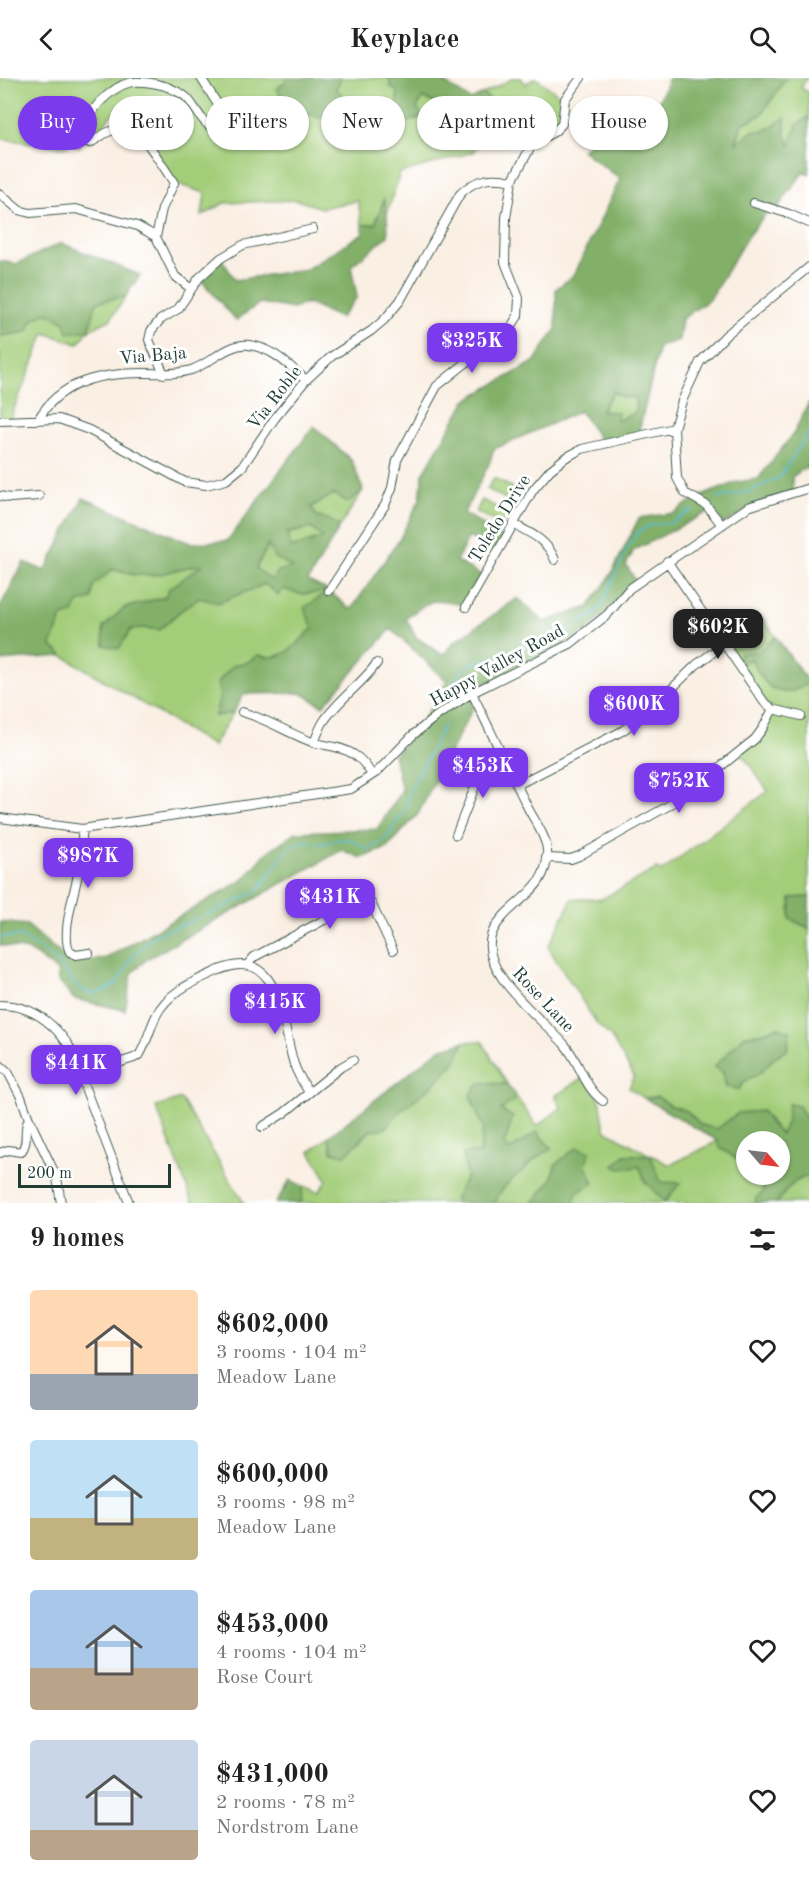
<!DOCTYPE html>
<meta charset="utf-8">
<style>
:root{--surface:#fff;--page:#f2f2f2;--text:#222;--muted:#767676;--accent:#7c3aed}
body{margin:0;font-family:"Old Standard TT",serif;background:var(--page);color:var(--text);height:100vh;display:flex;flex-direction:column;font-size:22px;white-space:nowrap}
*{box-sizing:border-box;margin:0}
p{font-size:20px;color:var(--muted)}
.icon{flex:none;width:33px;height:33px;fill:none;stroke:currentColor;stroke-width:2;stroke-linecap:round;stroke-linejoin:round}
.map{position:relative;height:1125px;overflow:hidden}
.drawer{display:flex;flex-direction:column;background:var(--surface);flex:1}
.drawer>*{flex:none}
.top-card{position:absolute;left:18px;top:18px;width:774px;height:54px;display:flex;gap:12px}
.needle{width:39px;rotate:118deg}
.controls{position:absolute;left:736px;top:1053px;display:grid;gap:12px}
.controls a{display:grid;place-items:center;width:54px;height:54px;border-radius:50%;background:var(--surface);box-shadow:0 2px 4px #0004;font-size:30px}
.scale{position:absolute;left:18px;bottom:15px;width:153px;box-sizing:border-box;padding-left:6px;border:3px solid #1f3d34;border-top:0;font-size:16px;line-height:21px;white-space:nowrap;color:#1f3d34;-webkit-text-stroke:4px #fff;paint-order:stroke}
.price{position:absolute;translate:-50% -51px;padding:0 14px;border-radius:12px;background:var(--accent);color:#fff;font-size:20px;line-height:39px;filter:drop-shadow(0 2px 3px #0008)}
.price::after{content:'';position:absolute;left:50%;top:36px;width:18px;height:14px;margin-left:-9px;background:inherit;clip-path:polygon(0 0,100% 0,50% 100%)}
.price.selected{background:#222;color:#fff}
ul{padding:0;list-style:none}
li{display:flex;align-items:center;gap:18px;height:150px;padding:0 30px}
li span{display:grid;place-items:center;flex:none;width:168px;height:120px;border-radius:6px;color:#555}
li>.icon{margin-inline-start:auto}
span .icon{width:72px;height:72px;fill:#fffc;stroke-width:1}
li b{font-size:26px}
h2{display:flex;justify-content:space-between;align-items:center;height:72px;padding:0 30px;font-size:26px}
.tag{padding:0 21px;border-radius:27px;background:var(--surface);box-shadow:0 2px 4px #0004;font-size:21px;line-height:54px}
.tag.selected{background:var(--accent);color:#fff}
header{display:flex;justify-content:space-between;align-items:center;height:78px;padding:0 30px;background:var(--surface);font-size:27px;font-weight:600}
.map>svg:first-child{display:block}
</style>
<header><svg class="icon" aria-label="back" viewBox="0 0 24 24"><path d="M15 5l-7 7 7 7"/></svg>Keyplace<svg class="icon" aria-label="search" viewBox="0 0 24 24"><circle cx="10" cy="10" r="6"/><path d="M15 15l6 6"/></svg></header>
<div class="map">
<svg width="809" height="1125" viewBox="0 0 809 1125">
<rect width="100%" height="100%" fill="#fff"/>
<filter id="ink" filterUnits="userSpaceOnUse"><feTurbulence type="fractalNoise" baseFrequency=".0167" numOctaves="2"/><feDisplacementMap in="SourceGraphic" scale="12" xChannelSelector="R" yChannelSelector="G"/><feConvolveMatrix kernelMatrix="1 2 1 2 8 2 1 2 1" color-interpolation-filters="sRGB"/></filter>
<filter id="wash" filterUnits="userSpaceOnUse"><feTurbulence type="fractalNoise" baseFrequency=".008" numOctaves="4" result="noise"/><feDisplacementMap in="SourceGraphic" scale="24" xChannelSelector="R" yChannelSelector="G"/><feGaussianBlur stdDeviation="1.35" result="paint"/><feColorMatrix in="noise" values="0 0 0 0 0 0 0 0 0 0 0 0 0 0 0 0 0 1.4 0 .05"/><feComposite in="paint" operator="in"/></filter>
<g filter="url(#wash)">
<rect width="100%" height="100%" fill="#faefe3"/>
<path fill="#a3cd79" stroke="#618556" stroke-width="1.5" fill-rule="evenodd" d="M0 0H286L302 35 323 39 341 0H389L391 9 398 14 395 36 417 29 423 20 445 29 458 44 481 37 496 27 483 16 513 0H521L526 6 534 0H536L565 21 562 46 533 65 526 38 515 59 489 47 473 74 400 95 387 136 384 122 375 146 362 147 358 123 321 130 297 122 224 125 202 138 205 115 174 105 149 70 166 35 142 25 111 37 90 65 84 62 79 69 70 64 66 69 2 61 0 58Z
M786 0H807L801 10 809 15V39H807L790 68 785 56 784 41 764 53 736 66 742 46 761 37Z
M126 218 110 242 89 252 78 266 45 255 9 343H0V258L27 254 32 242 47 234 65 244 97 224Z
M613 313 622 319 635 320 636 334 617 343 601 334Z
M494 400 519 413 513 425 487 411Z
M363 412 340 449 328 441 317 439 311 429 334 416 348 424Z
M482 422 508 435 502 447 476 434Z
M311 450 324 459 291 470 287 456Z
M269 467 293 489 271 503 256 490Z
M203 487 169 511 165 519 124 530 103 550 104 567C127 553 132 547 159 552L179 534 199 520 246 512 265 506 300 516 329 513 313 550 299 564 285 576 267 580 258 577 248 584 234 587 220 618 215 638 233 635 213 668 63 578 51 567 62 539 93 508 113 491C150 505 168 488 203 487Z
M763 541 776 559 758 575H740L738 587 751 580C759 595 766 615 787 614 794 614 803 607 809 605V819L791 820 790 841 809 850V1045L799 1029 788 1026 787 1043 781 1057 762 1033 738 1035 717 1051 701 1047 687 1033 671 1028 658 1019 644 1020 629 1010 634 998 611 959 597 946 548 869 572 821H602L656 791 662 793 768 713 740 673 763 650 773 631 764 624 723 567ZM777 949 790 953 787 972C771 980 773 982 761 994 752 1003 747 996 739 1011L726 1009 723 994 714 989 745 957 759 956Z
M482 963 507 1006 480 1005 470 1017 483 1049 480 1075 463 1076 467 1098 455 1121 458 1125H301L303 1108 319 1114 327 1102 310 1074 328 1059 333 1074 345 1077 370 1053 386 1050 398 1034 432 1008 454 986 464 964Z
M584 999 600 1021 605 1052 650 1077H627L654 1092 651 1077 670 1087 718 1063 743 1085 747 1084V1096L762 1097 764 1101 763 1114 757 1120 756 1125H549L555 1088 552 1101 533 1125H495L499 1116 513 1098 524 1092 537 1054 510 1072 504 1067 500 1032 517 1020 537 1048 561 1030 555 1018Z
M181 1021 244 1125H193L156 1029Z
M809 1098V1125H777C785 1113 794 1101 809 1098Z"/>
<path fill="#82b069" stroke="#50764e" stroke-width="1.5" fill-rule="evenodd" d="M286 0H341L336 11 343 17 342 30 323 39 302 35 287 39 281 25 282 19 277 11 286 3Z
M389 0H438L471 22 483 16 496 27 481 37 477 43 458 44 445 29 423 20 417 29 422 39 401 46 395 36 398 14 391 9Z
M669 0H786L761 37 742 46 736 65 753 53H764L785 40V56L790 67 797 47 809 39V96L804 93 776 132 772 128 747 159 710 221 682 241 679 262 659 269 638 357 602 365 580 333 494 371 489 386 464 435 505 460 496 475 469 459 456 483 483 498 466 529C437 517 428 522 406 541L417 560 443 577 454 564 518 520 544 544 589 529 611 497 639 440 674 435 694 421 737 404 758 401 794 355 809 324V392L805 390 792 399 793 415 760 424 722 447 710 433 634 472 626 487 637 505 585 555 472 615 476 624 418 736 387 770 361 780 342 772 147 881 132 895 125 932 74 921 58 903 57 893 28 872 0 867V844L27 847 69 883 105 881 243 802 267 774 296 754 377 751 402 713 394 677 413 657 447 603 391 551 323 628 301 615 244 616 233 635 215 638 220 618 217 605 234 587 248 584 258 577C282 586 297 566 313 550L304 530 327 514 300 516 283 511 278 517 265 506 218 525 199 520 179 534 159 552 146 550 131 551 119 571 104 567 103 550 124 530 165 519 169 511 202 487C183 488 177 493 160 496 144 499 128 497 113 491L93 508 92 521 78 525 72 536 62 539 51 567 63 578 0 583V529L24 484 45 493 83 420 190 465 227 463 314 348 352 383 363 412 348 424 334 416 311 429 317 439 328 441 340 449 308 503 329 513 351 532 400 460 420 421 423 396 466 322 534 284 556 251V211L574 197 620 101 582 72 631 31 652 39ZM613 314 622 319 635 320 636 334 617 343 618 334 601 333ZM311 450 323 460 291 470 287 455ZM268 467 274 479 292 489 279 493 271 502 256 490Z
M545 25 546 35 532 68 515 59 526 38 523 30Z
M384 121 387 136 388 158 351 188 357 219 340 240 307 225 293 231 260 225 236 242 199 200 221 180 235 202 307 191 363 155 362 147 375 146Z
M61 165 140 197 126 218 97 224 89 252 68 255 65 244 47 234 32 242 27 254 0 258V183L16 186Z
M776 559 809 605C803 607 794 614 787 614 767 615 759 596 751 580L738 588 740 575 758 574Z
M809 819V850L790 841 791 820Z
M777 949 790 953 787 972C771 980 773 982 761 994 752 1003 747 996 739 1011L726 1009 723 994 714 989 745 957 759 956Z
M464 964 454 986 432 1008 399 1034 386 1050 370 1053 345 1077 333 1074 328 1059 440 971Z
M480 1005 507 1006 517 1020 501 1032 513 1039 504 1067 510 1072 537 1054 552 1071C536 1078 536 1081 524 1091 512 1102 501 1109 495 1125H458L454 1121 467 1098 463 1076 480 1075 483 1049 470 1017Z
M658 1019 671 1028 687 1033 701 1047 717 1051 738 1035 762 1033 771 1047 781 1056 787 1043 788 1026 799 1028 809 1045V1098C794 1101 784 1113 777 1125H756V1120L763 1114 764 1101 762 1097 780 1096V1064H747V1084L743 1085 720 1070 718 1063 644 1020Z
M577 1069 590 1074 585 1087 594 1105 576 1115 574 1125H533L552 1101 555 1087Z
M625 1077H650L661 1104 680 1105 665 1124 645 1104 640 1089 620 1091 614 1088Z
M290 1102 303 1108 301 1125H276Z"/>
<g fill="none" stroke-linecap="round" stroke-linejoin="round">
<path stroke="#54bcd2" stroke-width="1.5" d="M717 420 749 414 780 399 809 354
M447 617 457 598 470 586 504 578 517 570 555 560 595 536 603 525 626 472 638 454 650 447 671 445 692 432
M206 837C218 831 251 819 259 810 273 796 279 774 298 765 308 760 316 767 325 765 346 760 350 758 367 772L385 762 405 732 411 711 444 647
M0 859 21 858 55 881 69 899 81 911 91 916 106 912 117 905 134 876 156 857 199 840"/>
</g>
</g>
<g filter="url(#ink)">
<g fill="none" stroke-linecap="round" stroke-linejoin="round">
<g stroke="#40584e" stroke-width="10">
<path id="minor" d="M0 116 19 132 30 135 76 131 137 148 148 154 156 159 175 198 190 210
M754 125 789 136 809 145
M156 159 162 131 174 105C166 93 145 58 134 52 127 48 117 50 111 53 103 55 97 62 90 65L84 62C84 47 90 35 100 24 122 2 134 0 165 8 172 11 180 14 186 19 197 28 206 61 226 46L227 41 201 0
M164 296 149 262 151 253 160 242 178 231 199 200 221 180 243 167 313 151
M38 342C60 302 103 295 145 295 160 295 176 297 191 292 210 286 227 265 249 267 273 270 288 287 306 302
M0 343 59 341 89 352 185 404 206 407 226 402 242 389 275 340 306 302 332 278 371 253 384 242 400 223 460 116C475 101 491 98 512 103
M0 418 10 420 39 418
M513 446C531 455 548 463 555 482
M722 447 706 427 685 415 677 400 674 350 682 323 700 284 726 257 809 189
M667 483 764 624 773 631 801 638
M329 513 385 427 392 410 397 382 437 308 511 249 518 238 519 220 505 184 506 140 512 103 533 65 554 54 562 46 565 21 581 0
M466 529 533 412 550 392 565 380 582 371 674 350
M472 615C491 654 509 692 528 730 534 742 546 758 547 772 550 814 508 823 493 853 474 892 543 941 565 967 580 985 584 1009 603 1023
M242 634C267 641 288 655 312 664 326 668 341 668 353 676 362 681 367 689 372 697
M314 665C317 657 320 649 324 643 339 621 362 606 377 585
M517 707 622 653 649 633 696 587 723 567
M0 740 82 751 351 711 377 694 413 657 438 637 472 615 570 566 607 537 629 511 748 429 809 410
M82 751C82 760 83 770 81 780 79 803 59 854 70 874L76 877 89 875
M456 757 483 688 501 676
M546 780 571 781 579 778 668 728 710 697 755 661 763 650 773 631
M248 886 254 879 364 821 371 825 393 872
M0 927C31 927 53 944 69 968L129 1125
M0 987 8 994 21 1019 29 1041 57 1100 61 1125
M81 997 134 980 140 976C147 964 150 950 156 938 167 914 195 903 217 893 282 864 281 946 294 986 297 996 303 1005 309 1014
M262 1049 284 1035 341 989 353 982
M0 1075 8 1072 21 1074C30 1063 22 1051 29 1041"/>
</g>
<use href="#minor" stroke="#fff" stroke-width="8"/>
</g>
</g>
<g text-anchor="middle" dominant-baseline="central" stroke-width="6" stroke-linejoin="round" paint-order="stroke">
<g font-size="18" fill="#1f3d34" stroke="#fff">
<text transform="translate(153 278) rotate(-5)">Via Baja</text>
<text transform="translate(275 320) rotate(-52)">Via Roble</text>
<text transform="translate(500 441) rotate(-58)">Toledo Drive</text>
<text transform="translate(497 588) rotate(-29)">Happy Valley Road</text>
<text transform="translate(543 922) rotate(47)">Rose Lane</text>
</g>
</g>
</svg>
<div class="controls">
<a><svg class="needle" viewBox="-14 -14 28 28"><path d="M0-13l5 13h-10z" fill="#e53935"/><path d="M0 13l5-13h-10z" fill="#767676"/></svg></a>
</div>
<div class="scale">200 m</div>
<b class="price" style="left:472px;top:296px">$325K</b>
<b class="price selected" style="left:718px;top:582px">$602K</b>
<b class="price" style="left:634px;top:659px">$600K</b>
<b class="price" style="left:483px;top:721px">$453K</b>
<b class="price" style="left:679px;top:736px">$752K</b>
<b class="price" style="left:88px;top:811px">$987K</b>
<b class="price" style="left:330px;top:852px">$431K</b>
<b class="price" style="left:275px;top:957px">$415K</b>
<b class="price" style="left:76px;top:1018px">$441K</b>
<div class="top-card">
<a class="tag selected">Buy</a>
<a class="tag">Rent</a>
<a class="tag">Filters</a>
<a class="tag">New</a>
<a class="tag">Apartment</a>
<a class="tag">House</a>
</div>
</div>
<section class="drawer">
<h2>9 homes<svg class="icon" aria-label="filters" viewBox="0 0 24 24"><path d="M4 7h16M4 17h16"/><circle cx="9" cy="7" r="2"/><circle cx="15" cy="17" r="2"/></svg></h2>
<ul>
<li><span style="background:linear-gradient(#ffd9b3 70%,#9aa5b1 0)"><svg class="icon" aria-label="home" viewBox="0 0 24 24"><path d="M3 11l9-7 9 7M6 9v11h12V9"/></svg></span><div><b>$602,000</b><p>3 rooms · 104 m²</p><p>Meadow Lane</p></div><svg class="icon" aria-label="heart" viewBox="0 0 24 24"><path d="M12 20l-8-8c-3-5 5-10 8-4 3-6 11-1 8 4z"/></svg></li>
<li><span style="background:linear-gradient(#bfe0f5 65%,#c2b280 0)"><svg class="icon" aria-label="home" viewBox="0 0 24 24"><path d="M3 11l9-7 9 7M6 9v11h12V9"/></svg></span><div><b>$600,000</b><p>3 rooms · 98 m²</p><p>Meadow Lane</p></div><svg class="icon" aria-label="heart" viewBox="0 0 24 24"><path d="M12 20l-8-8c-3-5 5-10 8-4 3-6 11-1 8 4z"/></svg></li>
<li><span style="background:linear-gradient(#a9c7e8 65%,#b9a48a 0)"><svg class="icon" aria-label="home" viewBox="0 0 24 24"><path d="M3 11l9-7 9 7M6 9v11h12V9"/></svg></span><div><b>$453,000</b><p>4 rooms · 104 m²</p><p>Rose Court</p></div><svg class="icon" aria-label="heart" viewBox="0 0 24 24"><path d="M12 20l-8-8c-3-5 5-10 8-4 3-6 11-1 8 4z"/></svg></li>
<li><span style="background:linear-gradient(#c9d6e8 75%,#b9a48a 0)"><svg class="icon" aria-label="home" viewBox="0 0 24 24"><path d="M3 11l9-7 9 7M6 9v11h12V9"/></svg></span><div><b>$431,000</b><p>2 rooms · 78 m²</p><p>Nordstrom Lane</p></div><svg class="icon" aria-label="heart" viewBox="0 0 24 24"><path d="M12 20l-8-8c-3-5 5-10 8-4 3-6 11-1 8 4z"/></svg></li>
</ul>
</section>
